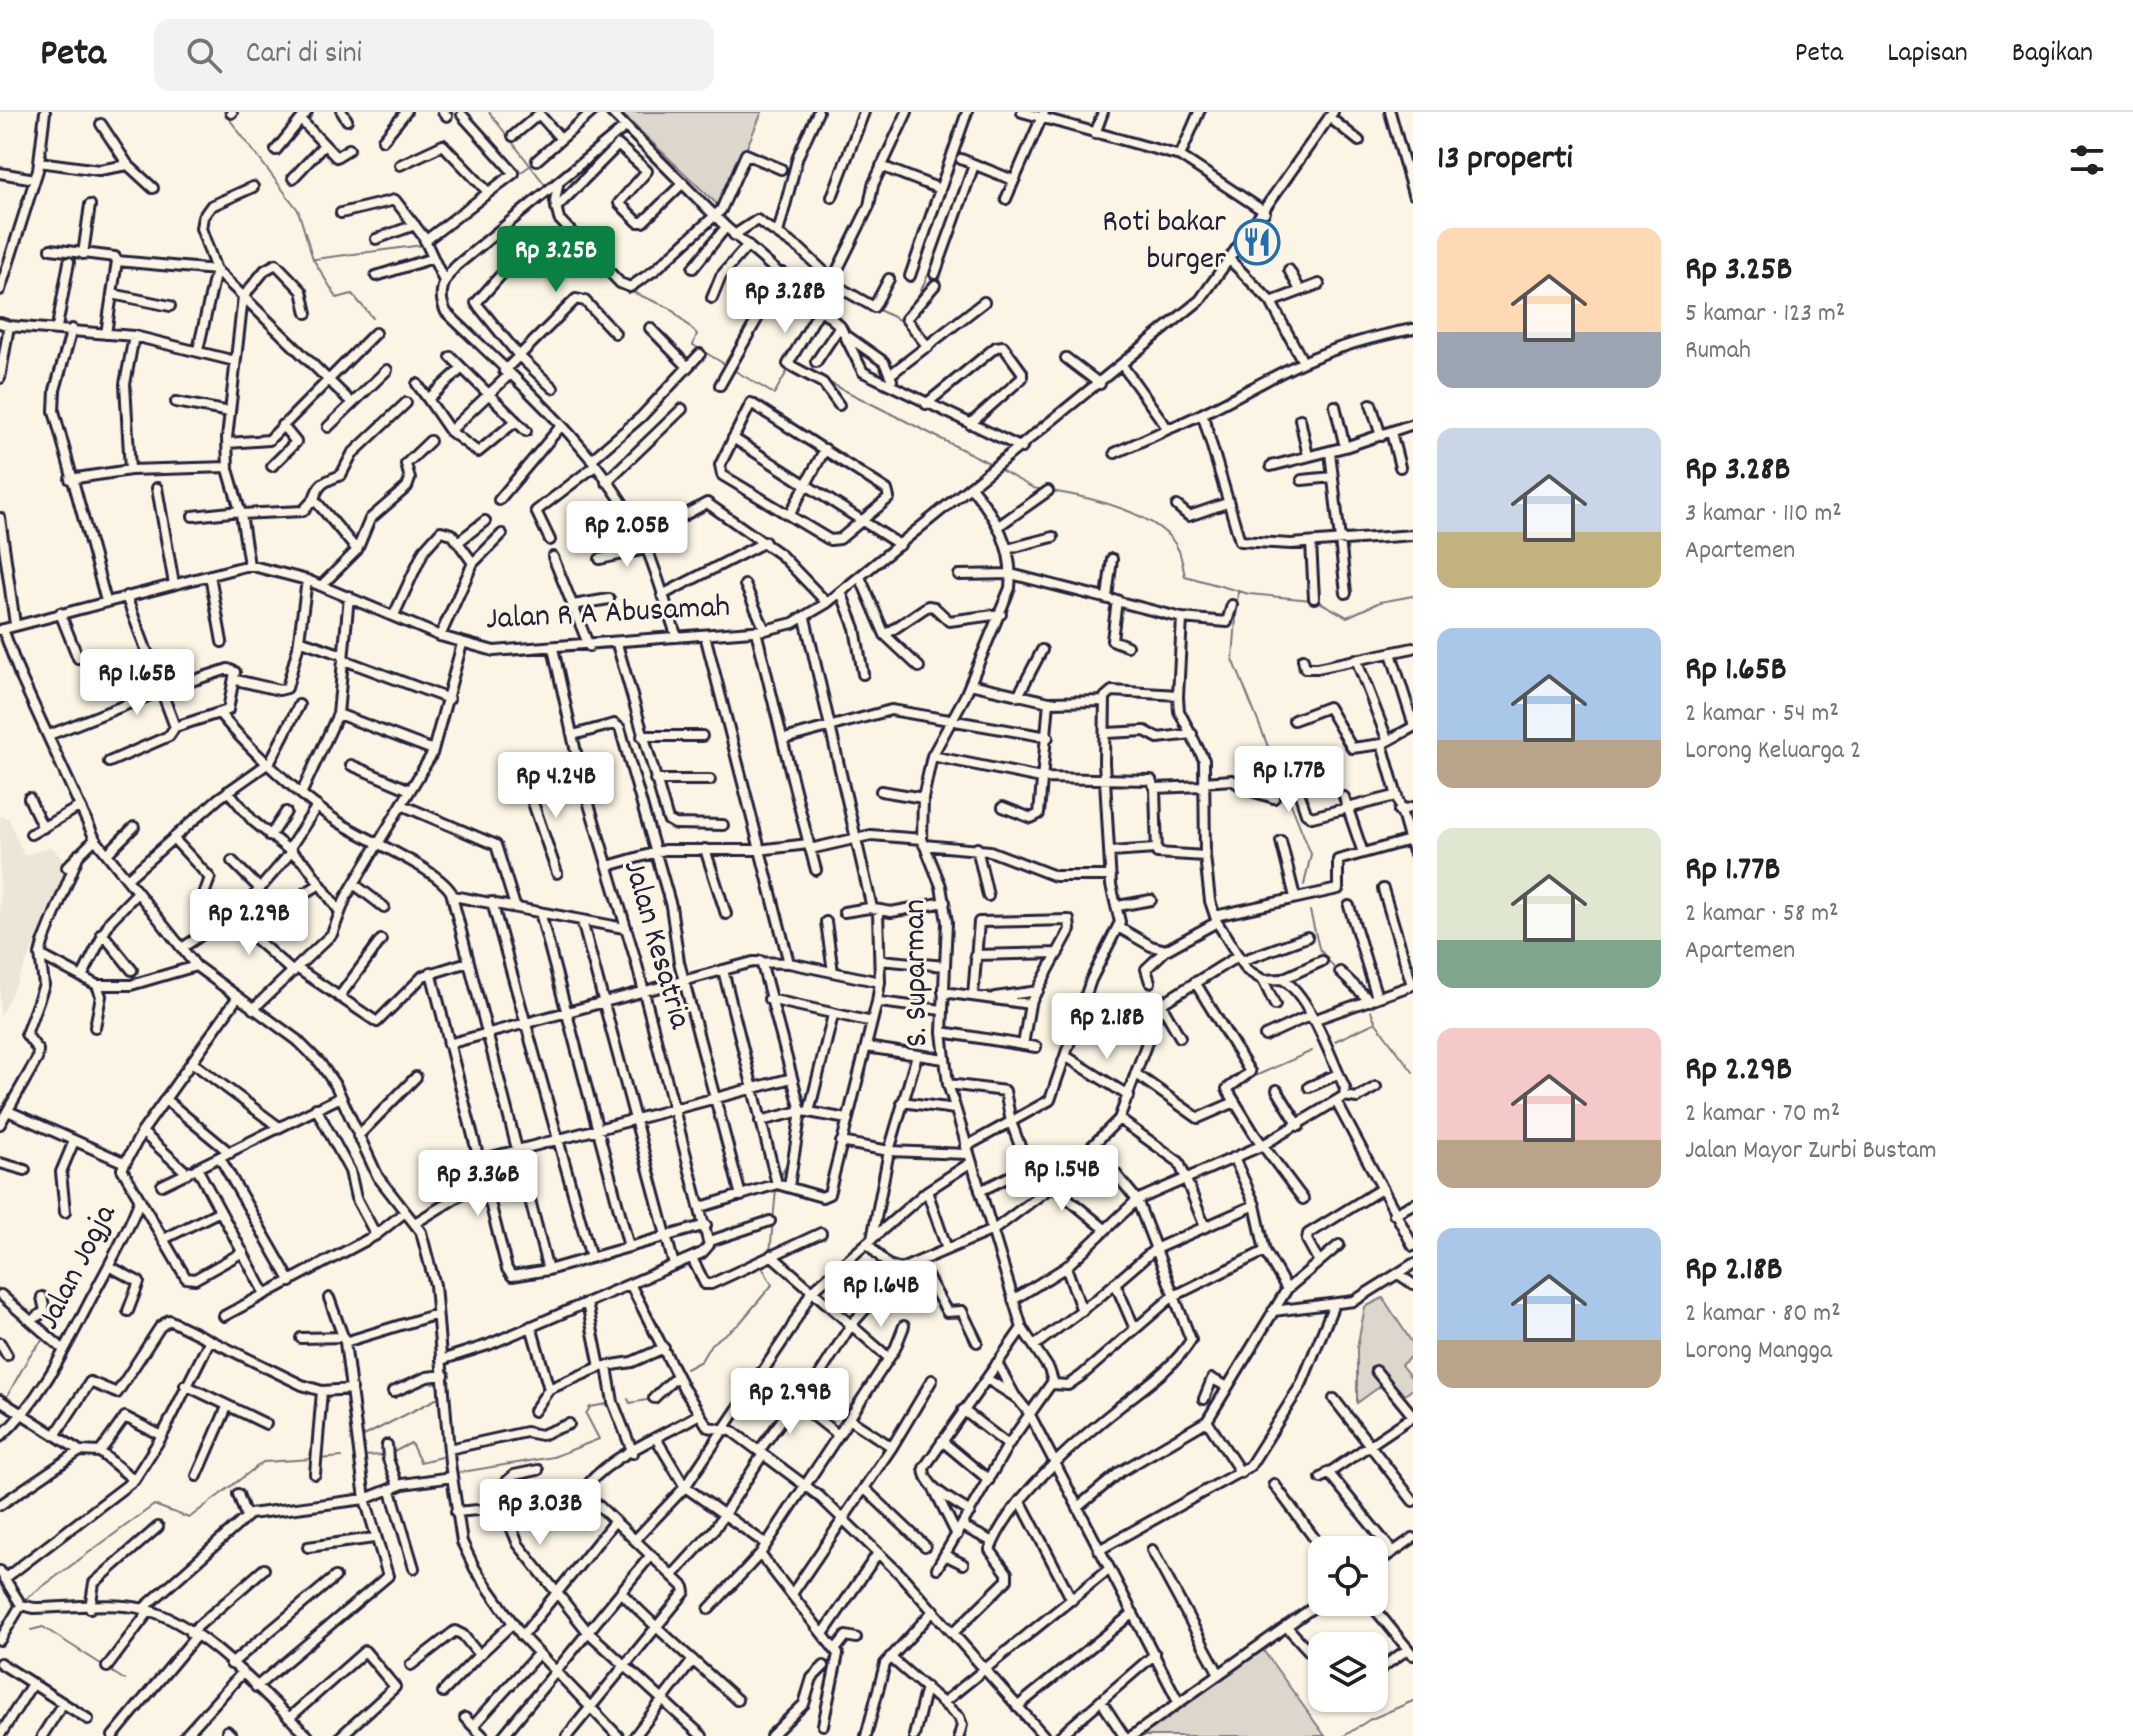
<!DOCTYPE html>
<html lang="id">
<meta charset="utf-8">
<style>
:root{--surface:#fff;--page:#f2f2f2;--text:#202124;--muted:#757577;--line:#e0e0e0;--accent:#0b8043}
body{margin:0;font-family:Dekko,sans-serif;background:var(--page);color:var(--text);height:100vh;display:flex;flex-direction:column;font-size:30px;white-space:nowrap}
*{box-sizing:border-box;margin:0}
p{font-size:26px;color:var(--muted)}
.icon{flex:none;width:44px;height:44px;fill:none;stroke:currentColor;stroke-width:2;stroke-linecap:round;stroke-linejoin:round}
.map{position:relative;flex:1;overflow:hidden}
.panel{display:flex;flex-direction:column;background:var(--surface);width:720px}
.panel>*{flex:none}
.fabs{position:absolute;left:1308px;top:1424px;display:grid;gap:16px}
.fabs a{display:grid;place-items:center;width:80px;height:80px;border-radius:16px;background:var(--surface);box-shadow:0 2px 6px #0004;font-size:40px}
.price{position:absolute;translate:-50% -68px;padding:0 18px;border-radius:8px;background:#fff;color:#222;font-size:26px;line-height:52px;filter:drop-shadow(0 2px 4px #0008)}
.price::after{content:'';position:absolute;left:50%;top:48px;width:24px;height:18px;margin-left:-12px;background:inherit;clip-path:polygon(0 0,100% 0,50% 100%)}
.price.on{background:var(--accent);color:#fff}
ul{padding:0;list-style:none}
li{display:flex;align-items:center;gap:24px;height:200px;padding:0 24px}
li span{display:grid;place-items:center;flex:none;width:224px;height:160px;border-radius:16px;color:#555}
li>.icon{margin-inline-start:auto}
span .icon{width:96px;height:96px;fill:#fffc;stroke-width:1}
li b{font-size:34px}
h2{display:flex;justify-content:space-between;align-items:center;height:96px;padding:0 24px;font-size:34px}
header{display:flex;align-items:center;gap:48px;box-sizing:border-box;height:112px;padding:0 40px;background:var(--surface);border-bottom:2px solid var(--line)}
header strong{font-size:38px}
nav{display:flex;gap:44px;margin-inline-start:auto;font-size:28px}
.search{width:560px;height:72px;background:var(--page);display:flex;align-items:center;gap:20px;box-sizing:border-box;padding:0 28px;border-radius:16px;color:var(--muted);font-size:30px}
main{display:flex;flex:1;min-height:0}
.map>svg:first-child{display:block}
</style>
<header>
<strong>Peta</strong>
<div class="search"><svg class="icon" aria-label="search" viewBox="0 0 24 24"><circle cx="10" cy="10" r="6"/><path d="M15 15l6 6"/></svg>Cari di sini</div>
<nav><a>Peta</a><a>Lapisan</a><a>Bagikan</a></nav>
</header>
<main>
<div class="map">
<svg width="1413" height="1624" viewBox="0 0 1413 1624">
<rect width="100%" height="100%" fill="#fcf5e5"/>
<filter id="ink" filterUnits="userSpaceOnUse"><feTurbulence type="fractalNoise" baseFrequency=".0125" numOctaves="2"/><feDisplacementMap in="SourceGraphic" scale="16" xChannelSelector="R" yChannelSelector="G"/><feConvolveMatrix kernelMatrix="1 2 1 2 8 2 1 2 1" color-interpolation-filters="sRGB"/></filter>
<g filter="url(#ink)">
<path fill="#ece5d8" d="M0 704 9 707 24 744 51 734 71 757 0 905Z"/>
<path fill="#dcd6cc" stroke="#7f7c84" stroke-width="2" d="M620 0H762L721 96Z
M1383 1186 1413 1232V1243L1401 1253 1413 1268V1277L1403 1284 1389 1268 1357 1291V1236L1365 1195Z
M1263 1538 1325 1624H1137Z"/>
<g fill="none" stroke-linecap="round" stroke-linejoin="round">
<path stroke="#78757e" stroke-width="2" d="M224 0 298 98 313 147 337 186 352 182 373 206
M489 0 546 74
M517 63 531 53
M315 147 423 133
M618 174 670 196 697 222 693 233 726 253
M877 197 899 208 916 189 928 163
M826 199 839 180 842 181
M809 225 823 204
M732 257 774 282 788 258
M826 269 991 352
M997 356 1033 376 1045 378
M1051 379C1088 385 1163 401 1179 439 1182 447 1183 456 1185 464L1249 482 1312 488
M1238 479 1233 547 1311 742 1304 773
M1318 489 1347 505 1380 490 1413 484
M1310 799 1319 836 1337 860
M1340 865 1355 880
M1371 899 1376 911 1413 960
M1335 929 1374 911
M1244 969 1312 939
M794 1017 795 1004
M780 1066 789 1047
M770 1141 776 1078
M49 1221 63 1204
M686 1257 701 1249 711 1232 739 1212 772 1173 761 1153
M659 1286 676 1272
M628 1287 630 1291 652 1287
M5 1288 30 1243 44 1226
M362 1334V1325L438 1286
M390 1342 411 1331 420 1350 441 1345
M362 1344 384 1343
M453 1346 456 1361 553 1345 599 1327 586 1302 590 1295 607 1292
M319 1347 342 1345
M10 1468 24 1488 154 1393 189 1406 263 1350 313 1347
M1 1474 15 1495 9 1504
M31 1518 43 1515 104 1554
M109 1558 125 1568
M1344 1624 1369 1608 1413 1589"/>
<g stroke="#22223b" stroke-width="14">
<path id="minor" d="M342 0 347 8
M443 0 447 4
M611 0 726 115 840 214 863 260 1022 336
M1022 0 1180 44 1265 100
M1390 0 1413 82
M231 1 232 0
M1329 5 1359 29
M301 8 336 45 349 37
M101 12 128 53 153 76
M625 15 456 154C443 168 437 182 446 200 516 268 599 337 642 426 657 457 665 493 677 525
M1095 22 1103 0
M513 24 539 2 561 27
M383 28 406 0
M276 38 307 0
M1180 44 1199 0
M961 47 1013 68
M537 48 592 0
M39 50 99 58 128 53
M400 53 443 33 488 80
M881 54 940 77
M0 61 35 67
M293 66 324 33
M558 73 555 89 559 107 620 171 630 175 655 158 721 98 746 42 781 57
M253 75 211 94 203 105 201 116 216 158 351 290
M832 85 864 0
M1006 87 1044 0
M556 96 618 33 647 59 619 91 638 110H643L683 71
M341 101 395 88 423 124 444 169
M778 121 798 44 818 0
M734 123 757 108 800 137 842 177 874 195 889 167
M376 127 415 113
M425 129 514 61 462 3
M51 137 115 145 117 149 216 158
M83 142 90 93
M1231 149 1271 190 1303 250
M508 155 476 191 519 244 553 276
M693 156 726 115
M1289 158 1300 178
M935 162 974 53
M376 164 433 146
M910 164 967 0
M832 169 869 94 873 73 907 0
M0 178 38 58 45 0
M112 182 170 194
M712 186 721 164 748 133
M1271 190 1319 172
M821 196 788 252 823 271 839 293
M0 211 9 214 0 266
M9 214 134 224 235 249
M57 215 69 150
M650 216 688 255
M72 217 55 278 54 299 106 489
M106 222 117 149
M847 224 884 250 892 268
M928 235 906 207 935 173
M198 238 216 158
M451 245 526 319
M1066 246 1100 272
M816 250 840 214
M1122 253 1168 317C1214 299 1256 272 1301 251 1336 235 1375 224 1413 217
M462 256 428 287 450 319 478 340 516 309
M504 259 576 187 585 189 615 221
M891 262 984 190
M417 272 428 287
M720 273 783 161
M176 290 230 300
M751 291 887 378 889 386 840 427 830 428 722 363 720 353Z
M926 292 996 235 1003 234 1022 260V266L970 312
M1371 292 1381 324
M1335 294 1345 335
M1203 304 1240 429 1291 432 1413 423
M1300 307 1308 344
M328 315 387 258
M450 319 509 263
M1391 320 1400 355
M733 326 900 433
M228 331 269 328 375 221
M1330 340 1346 481
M1115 341 1168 317
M591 348 641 305 700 242
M272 354 296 330 282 313
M1271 354 1345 335 1413 312
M130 358 125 272 134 224
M70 367 130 358 228 355
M1302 368 1333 365
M606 370 682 297
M157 376 174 472
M314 387C319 370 326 369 341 363L352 342 406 291
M499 388 561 314
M1177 394 1189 404 1227 391
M241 402 303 399 314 387 357 438
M790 402 825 337
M193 404 240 399
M0 406 15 512
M1000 413 1048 379
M602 421 628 403
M642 426 707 391 781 443 827 491
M550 428 536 399 595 354
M458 430 485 409
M1311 431 1314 486
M1007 437 1053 425
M553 445 589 534
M600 447 646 437
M249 453 241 402 228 357 227 326 243 185 265 158 276 152 302 179 307 201
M210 463 222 530
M959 463 1011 462 1182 506 1227 510 1232 493
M860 465 885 523 919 555
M745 473 765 518
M321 474 357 438 370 407 407 375 410 367 406 352 430 329
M841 480 855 516 863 562
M662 483 765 430
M126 484 175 615
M1107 485 1112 447
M1117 488 1112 528 1127 534
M573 493 609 487
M60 501 78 546
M394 503 424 438 441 419 452 422 473 451
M805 506 872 796
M3 517 19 561 95 727 196 854 297 928 320 951 336 974 378 1065 421 1120 435 1173 450 1351 462 1430 475 1457 522 1524 618 1624
M0 518 249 453 307 468 440 524 494 539 765 518 793 511 827 491 1200 188 1333 0
M756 519C776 599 794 679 816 758
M705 523 789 851
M885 523 928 494 934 495 949 509 1001 502
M440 524 473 451 502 422
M299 528 343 543
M617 532 668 708 675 712 723 713
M1391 541 1413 611
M1303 547 1305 556H1317L1413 536
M1356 547 1387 627
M344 548 449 587
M236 568 279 578 287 576 298 535 307 468
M970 572 1049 590 1105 589
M1018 584 1042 538
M220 602C246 634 303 687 337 709 366 728 435 755 451 780L548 1158
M338 602 433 638
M1294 608 1328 595 1352 636 1382 632
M1413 615 1382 632 1413 740
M1107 621 1145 619 1158 626 1192 622
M49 623 161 579 228 557 235 560 228 598 175 615 169 624 109 650
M573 623 614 612 620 616 671 794 679 850 741 1084
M642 624H702
M784 627 891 598 1048 625
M932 644 1041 666 1151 668 1155 676 1157 741 1205 744
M351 653 410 678
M655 668H710
M1204 670 1232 668 1248 678 1274 686
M1296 671 1306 701 1312 705 1395 684
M1155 676 1203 674
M228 679 253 709 306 752 340 800
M881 679 923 686
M302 680 338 602 349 484
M1344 685 1363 741
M29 686 43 716
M402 693 496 733 515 794
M1003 695 1031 706 1039 702 1049 590
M1399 699 1413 695
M31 722 79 695
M270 724 286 700
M173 726 210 766 204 782 293 860
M1281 729 1295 785
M924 733 990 739 1055 764H1111
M977 736 988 784
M289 737 317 694
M705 737 726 802
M810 737 871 723 922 727
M1111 740 1155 737
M107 742 134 715
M232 749 259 776
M608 754 664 738H758L808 732
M67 755 95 727
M557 761 532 688 536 683 583 672
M127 767 219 686 270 650 299 593
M354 772 384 795
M1383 777 1412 873
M453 784 624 816
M492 790 591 1146
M286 793 320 772
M1118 794 1151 788
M1349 794 1377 885
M540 800 629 1135
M844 800 869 796 891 800 945 790
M1215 804 1338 777V748L1410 728
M582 809 674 1153
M826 810 833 860
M1118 815 1151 834 1166 838 1217 810
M102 821 132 858
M182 836 245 794 292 739
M40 843 97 873 101 884 95 915
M975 843 1058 841
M880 848 945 854
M1241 849 1307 825
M298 857 377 910 423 864 468 850
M723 858 777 1072
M431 860 507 1157 512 1164 548 1158 706 1113
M1340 860 1370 889
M82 865 110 809 138 780
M1282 867 1322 849
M1263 868 1275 893
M1150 870 1146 857 1166 838
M1195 870 1250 960 1227 977 1255 1023 1303 1087
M97 873H131L196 854
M943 880 1030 892
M973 884 979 810 1069 808 1070 818 1030 892 1023 933
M339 885 381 828
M995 885 1038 879
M237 886 142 1020 122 1057 186 1166 195 1167 243 1140
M769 887 872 910
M880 890 942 898
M1161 892 1180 925
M253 897 332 822 346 785 432 642 462 532
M1313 908 1413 873
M942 920 1036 935
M1265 924 1311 903
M448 932 753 850 789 851 880 870
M866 935 944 947
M1067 945 1129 984
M193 951 279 1015
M1136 962 1198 1006 1235 990
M948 972 1005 979 1011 1010 1027 1053 1105 1117
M1309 975 1338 962
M1277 978 1299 1014
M1344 984 1357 986 1376 975
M166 988 230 1041
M902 990 955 997
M1337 991 1413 1134
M316 996 350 1059 356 1086 376 1123
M8 999 123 1050
M809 1000 847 1007
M1119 1007 1179 1050 1205 1115
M760 1009 801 999 761 849
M0 1012 37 947 38 938 26 922 44 873 40 843 43 831 79 742
M142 1020 187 1061
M358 1024 416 965
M841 1030 889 1039 967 1042
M965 1035 1050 988 1091 868 1120 810 1111 773 1104 650 1105 585 1112 579 1178 583
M220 1046 291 1170
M1234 1046 1255 1093 1265 1139 1287 1177
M480 1048 792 966
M0 1051 25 1058
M162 1073 191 1059
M789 1074 801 999 809 1000 833 903
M927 1079 947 1137
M980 1079 1029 1055
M701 1095 777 1072 822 1085 829 1082 877 890 880 870 878 800
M65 1100 61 1060 74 1029
M1394 1102 1413 1092
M415 1111 485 1068
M164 1127 220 1099
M872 1127 889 1039 917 943
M710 1129 770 1109
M867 1131 888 1153 901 1157 995 1117 1051 1075 1119 1007 1161 892 1238 844
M771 1143 889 1246
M692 1146 705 1172H711L821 1121
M1318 1148 1307 1128 1308 1122 1381 1077
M919 1150 947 1200 962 1199 977 1230
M109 1154 139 1170 128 1199
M1066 1155 1082 1199
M1398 1162 1413 1172
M1115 1171 1135 1217
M630 1172 684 1277 708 1315 732 1319 819 1384 901 1463 1044 1624
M882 1173 896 1157
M265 1182 197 1056 341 985
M1 1183 64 1238
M329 1186 345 1230
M1013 1188 1066 1155 1137 1088 1263 1033 1344 984 1345 976C1331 947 1310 883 1282 867L1263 868 1247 858 1217 810 1210 789 1205 744 1204 648 1179 599 1178 585 1182 506
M587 1191 600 1255
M1273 1199 1354 1189 1413 1152
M224 1204 376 1123 405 1100
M31 1209 45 1199 42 1185
M531 1214 549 1277 534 1299
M301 1226 344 1225
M0 1231 7 1243
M1034 1234 1098 1186 1155 1137 1255 1093
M441 1248 488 1233 702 1141 709 1133 636 849 583 672 553 536
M997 1251 1016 1286
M607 1255 613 1290 633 1341
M760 1261 838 1323
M987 1267 1017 1286 1029 1301 1178 1589
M1053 1272 1068 1273 1081 1264 1172 1185 1265 1139
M185 1273 266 1312
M549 1277 600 1255 632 1250 664 1236
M393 1280 427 1265 444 1263
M654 1286 677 1264
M1204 1287 1212 1267 1226 1274
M1334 1287 1413 1389
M0 1288 80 1339 0 1393
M800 1294 851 1213 876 1185
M963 1298 1008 1333
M849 1307 892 1335
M1207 1309 1241 1361
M56 1322 90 1270 117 1281 160 1215 169 1208 302 1273 322 1279 352 1277
M0 1325C41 1288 66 1235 91 1187 109 1153 127 1122 140 1087
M657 1328 685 1375 766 1432
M942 1329 989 1368
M387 1333 388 1347 398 1374
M449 1337 526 1320 541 1323 569 1312
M80 1339 100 1340 134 1368
M759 1339 795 1290
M100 1340 125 1305 162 1324
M538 1358 514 1363 506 1370 511 1415 518 1432 588 1520 702 1624
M1328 1360 1393 1440
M315 1362 322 1279
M197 1364 227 1295
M1321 1366 1413 1304 1376 1259
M1274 1372 1323 1438
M864 1376 925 1434
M934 1377 957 1423
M391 1379 414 1456
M238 1382 246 1404
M581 1382C603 1345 661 1326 699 1302
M1021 1390 1072 1488
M1078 1395 1120 1360 1207 1309 1287 1177 1339 1133
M456 1400 534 1393 581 1382 599 1394 684 1475 685 1480 567 1624
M970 1400C955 1390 924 1376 924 1356L1022 1216
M962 1414 993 1430
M635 1428 685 1375 789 1220 811 1180 927 1079 970 1051
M308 1435 374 1426
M1099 1438 1250 1354 1301 1273 1334 1192
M1152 1438 1218 1560
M760 1442 838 1542 823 1613
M945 1443 963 1452
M1374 1453 1413 1426
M937 1456 1008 1333 1053 1269 1049 1257 1022 1216 948 972 942 920 947 810 941 774 922 727 923 686 932 644 965 584 1010 476C1014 435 996 406 971 375
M0 1459 21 1493 34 1496C69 1496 111 1489 144 1497 204 1512 264 1583 308 1624
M673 1463 714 1418 763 1342
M4 1467 134 1368 162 1324 210 1228
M621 1480C658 1519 698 1552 737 1588
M792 1482 892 1335 932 1268
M1369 1490 1413 1543
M90 1496 94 1471 158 1415
M143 1497 250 1402 365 1387 403 1372 452 1365
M709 1497 760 1442 895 1237 904 1214
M1286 1514 1322 1553
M190 1521 264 1457
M953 1521 1007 1468V1461L990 1438C1009 1386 1080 1326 1123 1292 1146 1274 1175 1254 1191 1228L1137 1088 1115 1061 1087 1041
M823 1522 878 1441
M522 1524 614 1410
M0 1528 21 1493
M835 1538 846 1524 856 1526
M890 1545 959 1605 962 1613 959 1624
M0 1551 88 1607
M231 1552 335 1465
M411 1553 455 1519 463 1523 479 1543 513 1511
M107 1555 149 1499
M1374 1561 1408 1537
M256 1575 388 1464 365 1387 345 1230 437 1202
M443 1580 479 1543
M1354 1586 1356 1588
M944 1590 1109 1457
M1017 1595 1133 1501
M1105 1595 1124 1624
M289 1606 365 1539 395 1575 341 1624
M465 1606 483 1624
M473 1614 538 1542
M227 1619 232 1624
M0 1623 32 1572
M42 1624 63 1591
M113 1624 196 1524
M185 1624 242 1561
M503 1624 651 1443
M635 1624 693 1548
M771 1624 804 1592 812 1566 824 1554
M866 1624 885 1552 934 1498
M914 1624 926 1575
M1060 1624 1155 1542
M1132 1624 1322 1489"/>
</g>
<use href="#minor" stroke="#fcf5e5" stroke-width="8"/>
</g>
</g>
<defs>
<g id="restaurant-ring" transform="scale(2.3)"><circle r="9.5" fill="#fcf5e5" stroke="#1f6fb2" stroke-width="1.5"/><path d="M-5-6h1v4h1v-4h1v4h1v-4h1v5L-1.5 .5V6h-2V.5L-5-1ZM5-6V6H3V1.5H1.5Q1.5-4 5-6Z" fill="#1f6fb2"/></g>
</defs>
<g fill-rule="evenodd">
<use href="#restaurant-ring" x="1257" y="130"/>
</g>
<g text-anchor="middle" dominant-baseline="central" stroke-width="6" stroke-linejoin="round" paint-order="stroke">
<g font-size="32" fill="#22223b" stroke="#fcf5e5" text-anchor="end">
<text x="1226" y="112">Roti bakar<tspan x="1226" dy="37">burger</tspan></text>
</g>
<g font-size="32" fill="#22223b" stroke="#fcf5e5">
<text transform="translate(608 503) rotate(-3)">Jalan R A Abusamah</text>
<text transform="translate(655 833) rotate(74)">Jalan Kesatria</text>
<text transform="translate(918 861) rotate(-91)">S. Suparman</text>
<text transform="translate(79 1156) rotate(-63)">Jalan Jogja</text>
</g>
</g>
</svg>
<div class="fabs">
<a><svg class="icon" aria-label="locate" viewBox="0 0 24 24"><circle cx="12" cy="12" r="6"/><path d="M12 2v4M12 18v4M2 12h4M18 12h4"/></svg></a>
<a><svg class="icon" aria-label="layers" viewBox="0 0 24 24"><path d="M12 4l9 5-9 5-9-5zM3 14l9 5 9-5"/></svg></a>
</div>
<b class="price on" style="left:556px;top:182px">Rp 3.25B</b>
<b class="price" style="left:785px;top:223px">Rp 3.28B</b>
<b class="price" style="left:627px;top:457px">Rp 2.05B</b>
<b class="price" style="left:137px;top:605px">Rp 1.65B</b>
<b class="price" style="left:1289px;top:702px">Rp 1.77B</b>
<b class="price" style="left:556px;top:708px">Rp 4.24B</b>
<b class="price" style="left:249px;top:845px">Rp 2.29B</b>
<b class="price" style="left:1107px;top:949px">Rp 2.18B</b>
<b class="price" style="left:1062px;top:1101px">Rp 1.54B</b>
<b class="price" style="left:478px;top:1106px">Rp 3.36B</b>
<b class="price" style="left:881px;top:1217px">Rp 1.64B</b>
<b class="price" style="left:790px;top:1324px">Rp 2.99B</b>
<b class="price" style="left:540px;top:1435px">Rp 3.03B</b>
</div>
<section class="panel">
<h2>13 properti<svg class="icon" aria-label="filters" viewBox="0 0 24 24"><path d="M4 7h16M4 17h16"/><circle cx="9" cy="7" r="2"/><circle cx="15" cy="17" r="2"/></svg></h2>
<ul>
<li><span style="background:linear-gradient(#ffd9b3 65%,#9aa5b1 0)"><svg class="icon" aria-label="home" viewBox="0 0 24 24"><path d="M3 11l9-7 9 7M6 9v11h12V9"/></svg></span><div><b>Rp 3.25B</b><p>5 kamar · 123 m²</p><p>Rumah</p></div></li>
<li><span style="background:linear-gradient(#c9d6e8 65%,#c2b280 0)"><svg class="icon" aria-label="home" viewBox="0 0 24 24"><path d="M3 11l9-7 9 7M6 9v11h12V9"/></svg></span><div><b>Rp 3.28B</b><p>3 kamar · 110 m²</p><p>Apartemen</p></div></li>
<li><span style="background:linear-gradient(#a9c7e8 70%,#b9a48a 0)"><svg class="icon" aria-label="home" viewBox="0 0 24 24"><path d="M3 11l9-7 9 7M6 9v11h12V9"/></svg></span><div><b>Rp 1.65B</b><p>2 kamar · 54 m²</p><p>Lorong Keluarga 2</p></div></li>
<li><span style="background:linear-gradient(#dfe7d0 70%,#7fa58c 0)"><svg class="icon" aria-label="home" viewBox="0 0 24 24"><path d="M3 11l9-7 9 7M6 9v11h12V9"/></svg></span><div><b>Rp 1.77B</b><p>2 kamar · 58 m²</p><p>Apartemen</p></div></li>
<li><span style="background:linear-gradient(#f6c9c9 70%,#b9a48a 0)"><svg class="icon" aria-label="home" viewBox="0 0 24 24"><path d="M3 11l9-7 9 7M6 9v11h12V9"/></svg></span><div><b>Rp 2.29B</b><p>2 kamar · 70 m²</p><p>Jalan Mayor Zurbi Bustam</p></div></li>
<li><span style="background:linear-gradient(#a9c7e8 70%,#b9a48a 0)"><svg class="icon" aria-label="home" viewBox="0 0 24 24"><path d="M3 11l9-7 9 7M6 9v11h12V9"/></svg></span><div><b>Rp 2.18B</b><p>2 kamar · 80 m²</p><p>Lorong Mangga</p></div></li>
</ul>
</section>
</main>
